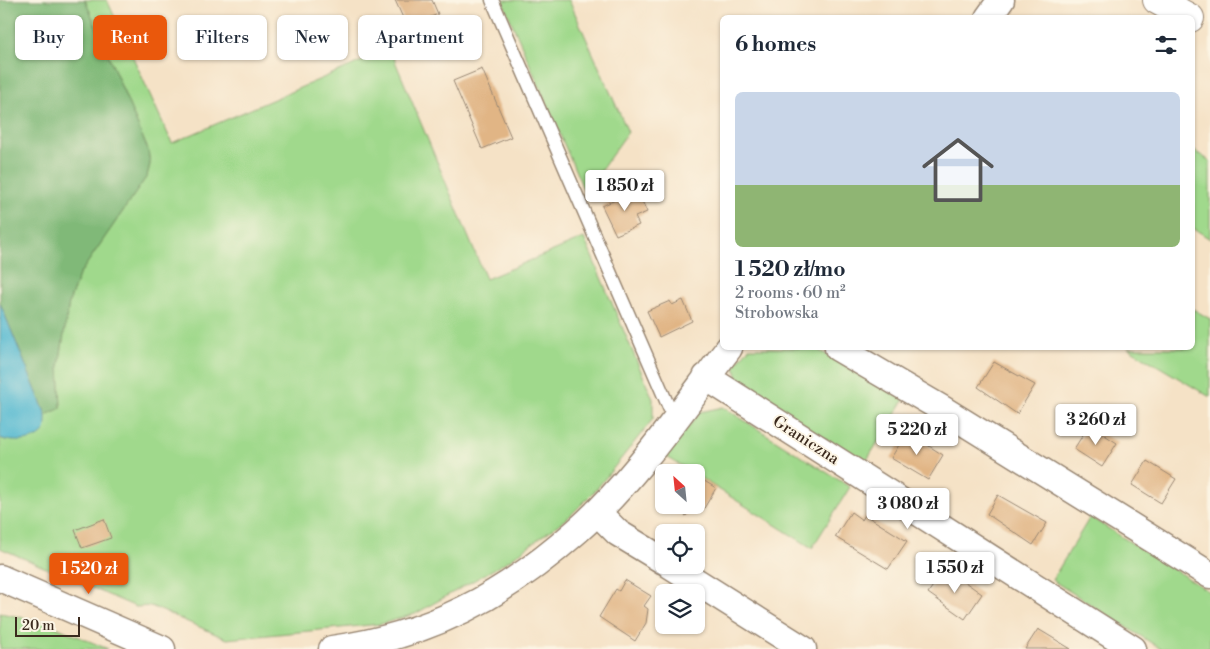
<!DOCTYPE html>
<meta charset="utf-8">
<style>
:root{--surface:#fff;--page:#f6f6f7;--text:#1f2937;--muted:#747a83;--accent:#ea580c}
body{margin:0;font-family:"Libre Bodoni",serif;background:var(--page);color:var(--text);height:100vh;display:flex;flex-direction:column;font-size:19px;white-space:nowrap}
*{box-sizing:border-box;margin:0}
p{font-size:16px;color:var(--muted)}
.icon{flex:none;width:28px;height:28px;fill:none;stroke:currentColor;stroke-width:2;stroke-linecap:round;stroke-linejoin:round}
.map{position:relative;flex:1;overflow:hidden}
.sheet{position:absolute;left:720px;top:15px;width:475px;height:335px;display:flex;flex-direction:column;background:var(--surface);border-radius:8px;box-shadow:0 1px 4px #0004}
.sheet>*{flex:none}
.guide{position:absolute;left:15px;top:15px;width:475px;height:45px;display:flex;gap:10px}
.needle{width:32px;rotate:333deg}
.buttons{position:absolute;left:655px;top:464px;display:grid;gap:10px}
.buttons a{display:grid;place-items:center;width:50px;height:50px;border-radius:8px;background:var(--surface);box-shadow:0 1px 4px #0004;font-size:25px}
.scale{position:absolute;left:15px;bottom:12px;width:65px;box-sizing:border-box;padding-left:5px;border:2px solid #3b2a1e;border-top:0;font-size:14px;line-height:18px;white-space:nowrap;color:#3b2a1e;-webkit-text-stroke:4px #fcf5e5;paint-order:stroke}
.price{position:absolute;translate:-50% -42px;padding:0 11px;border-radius:5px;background:#fff;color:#222;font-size:16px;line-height:32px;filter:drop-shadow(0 1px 2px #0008)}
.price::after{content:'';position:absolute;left:50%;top:30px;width:15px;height:11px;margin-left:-8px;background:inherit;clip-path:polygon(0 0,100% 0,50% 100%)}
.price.selected{background:var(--accent);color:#fff}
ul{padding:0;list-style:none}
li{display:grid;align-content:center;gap:10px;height:265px;padding:0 15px}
li span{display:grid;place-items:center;height:155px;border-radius:8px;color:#555}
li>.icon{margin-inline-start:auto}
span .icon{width:90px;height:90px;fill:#fffc;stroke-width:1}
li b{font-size:21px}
h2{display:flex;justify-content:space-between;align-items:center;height:60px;padding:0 15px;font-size:21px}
.tag{padding:0 18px;border-radius:8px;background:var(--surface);box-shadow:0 1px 4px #0004;font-size:18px;line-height:45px}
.tag.selected{background:var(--accent);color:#fff}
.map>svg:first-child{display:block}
</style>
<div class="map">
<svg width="1210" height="649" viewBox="0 0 1210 649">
<rect width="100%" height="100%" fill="#fcf5e5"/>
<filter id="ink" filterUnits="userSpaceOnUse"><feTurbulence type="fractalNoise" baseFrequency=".02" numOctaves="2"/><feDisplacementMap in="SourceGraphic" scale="10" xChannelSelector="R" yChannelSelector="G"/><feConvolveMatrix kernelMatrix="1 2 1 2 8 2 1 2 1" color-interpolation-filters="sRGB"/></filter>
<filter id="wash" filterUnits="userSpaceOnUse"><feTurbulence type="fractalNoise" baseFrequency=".0096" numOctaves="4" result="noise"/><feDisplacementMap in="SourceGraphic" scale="20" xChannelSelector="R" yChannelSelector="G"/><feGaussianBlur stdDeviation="1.12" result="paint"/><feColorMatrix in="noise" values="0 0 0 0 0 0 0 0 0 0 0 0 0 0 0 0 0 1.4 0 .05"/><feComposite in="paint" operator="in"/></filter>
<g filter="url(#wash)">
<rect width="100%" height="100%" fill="#f5e2c6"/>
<path fill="#a0d98c" stroke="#6e8255" d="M85 0H107L172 143 390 49 486 279 584 238 653 399V419L595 491 570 516 508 561 415 614 381 624 227 639 151 606 136 607 0 548V438L5 440 44 430 46 415 61 408 59 366 69 302 79 275 147 176 150 164 148 150Z
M502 0H569L628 132 585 193Z
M1193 150 1210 161V239L1193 228Z
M1193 309 1210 319V397L1128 348H1192Z
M749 348H815L904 400 865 463 739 386 735 365Z
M723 407 850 487 812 548 696 475V472H692L665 456 700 412Z
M1090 517 1210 592V649H1161L1052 580Z
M0 613 35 620 58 628 108 649H0Z"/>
<path fill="#80b978" stroke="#5e724b" d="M0 0H85L148 150 150 164 147 176 79 275 69 302 59 366 61 408 46 415 0 303Z"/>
<path fill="#51b8d0" stroke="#467177" d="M0 303 46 415C46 419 46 427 45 430 38 443 11 443 0 438Z"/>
<g id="blocks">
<path fill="#e1b585" d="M395 0H432L438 14 407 27Z
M482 69 511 137 482 149 453 81Z
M637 190 647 212 635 217 639 225 616 235 602 206Z
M683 300 692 321 659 337 647 311 670 301 672 305Z
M994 362 1035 385 1017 414 978 387Z
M1089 425 1117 443 1102 467 1074 449Z
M907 432 943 455 928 480 891 458Z
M1147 461 1176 479 1161 503 1132 485Z
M696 476 716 488 703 510 694 505H696Z
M998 495 1047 523 1033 545 987 514Z
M668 505H693L686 516Z
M851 512 862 520 865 515 907 541 888 569 835 537Z
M104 519 111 538 82 548 75 530Z
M945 568 982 594 965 619 928 593Z
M625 580 651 596 644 606 648 609 646 623 635 641 599 617 616 589 619 591Z
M1038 629 1071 649H1025Z"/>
</g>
</g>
<g filter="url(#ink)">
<use href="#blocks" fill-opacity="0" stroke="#988672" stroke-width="1"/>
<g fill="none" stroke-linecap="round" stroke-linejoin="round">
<g stroke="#988672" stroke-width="15">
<path id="lane" d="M492 0 674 419"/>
</g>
<g stroke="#988672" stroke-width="29">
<path id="street" d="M988 18 1001 0
M838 348 944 410 1210 575
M706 377 1133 649
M597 512 618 533 664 561
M670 565 803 649
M0 578 162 649
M332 649C429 636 504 596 577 531 634 481 683 408 729 348"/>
</g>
<g stroke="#988672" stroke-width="30">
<path id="secondary" d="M1157 0 1190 18"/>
</g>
<use href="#lane" stroke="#fff" stroke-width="12"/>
<use href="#street" stroke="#fff" stroke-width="26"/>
<use href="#secondary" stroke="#fff" stroke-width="28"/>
</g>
</g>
<g text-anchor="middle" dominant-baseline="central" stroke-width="4" stroke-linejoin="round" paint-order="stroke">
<g font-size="16" fill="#3b2a1e" stroke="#fcf5e5">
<text transform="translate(806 440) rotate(33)">Graniczna</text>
</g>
</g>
</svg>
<div class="buttons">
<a><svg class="needle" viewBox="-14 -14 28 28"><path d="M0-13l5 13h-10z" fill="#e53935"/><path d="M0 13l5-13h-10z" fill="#747a83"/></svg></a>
<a><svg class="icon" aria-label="locate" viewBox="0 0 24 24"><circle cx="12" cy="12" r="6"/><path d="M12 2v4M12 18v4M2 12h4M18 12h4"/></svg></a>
<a><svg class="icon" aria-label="layers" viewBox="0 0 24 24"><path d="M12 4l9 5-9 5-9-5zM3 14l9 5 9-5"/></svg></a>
</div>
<div class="scale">20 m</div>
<b class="price" style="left:625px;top:212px">1 850 zł</b>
<b class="price" style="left:1096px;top:446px">3 260 zł</b>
<b class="price" style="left:917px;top:456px">5 220 zł</b>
<b class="price" style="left:908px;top:530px">3 080 zł</b>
<b class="price" style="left:955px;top:594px">1 550 zł</b>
<b class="price selected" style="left:89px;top:595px">1 520 zł</b>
<div class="guide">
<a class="tag">Buy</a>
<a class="tag selected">Rent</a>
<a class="tag">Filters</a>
<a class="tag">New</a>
<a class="tag">Apartment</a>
</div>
<section class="sheet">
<h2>6 homes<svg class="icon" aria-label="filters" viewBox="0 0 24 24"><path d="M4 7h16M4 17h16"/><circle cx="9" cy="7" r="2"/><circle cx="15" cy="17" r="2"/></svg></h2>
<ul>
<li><span style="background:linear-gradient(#c9d6e8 60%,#8fb573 0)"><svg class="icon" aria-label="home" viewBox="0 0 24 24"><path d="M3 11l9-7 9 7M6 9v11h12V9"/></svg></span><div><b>1 520 zł/mo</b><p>2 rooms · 60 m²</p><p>Strobowska</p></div></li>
</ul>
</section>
</div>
